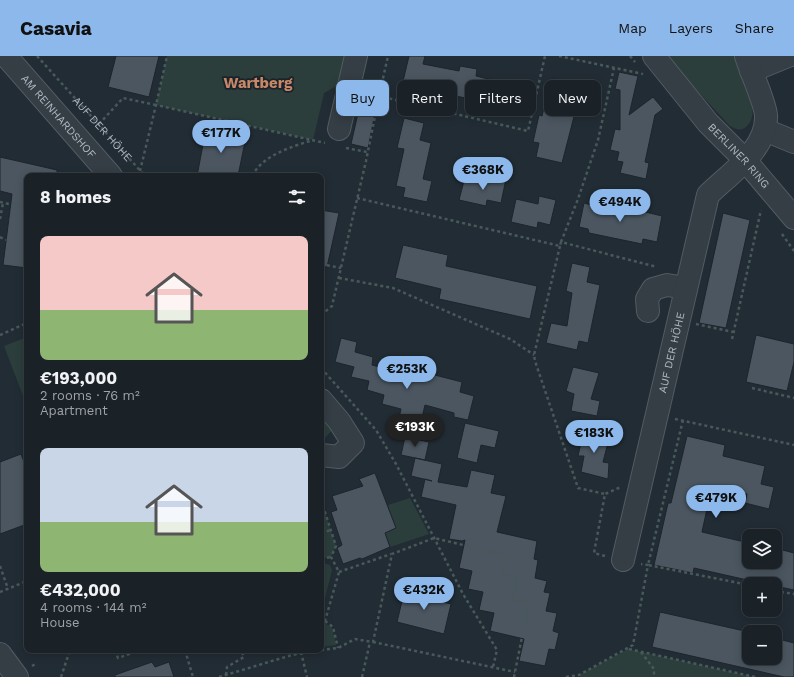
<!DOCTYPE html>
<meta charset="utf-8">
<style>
:root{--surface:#1a2127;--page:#23292f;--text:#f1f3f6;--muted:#9fa3a7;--line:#383e44;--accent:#8cb8eb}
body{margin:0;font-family:"Work Sans",sans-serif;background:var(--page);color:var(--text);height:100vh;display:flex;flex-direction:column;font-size:15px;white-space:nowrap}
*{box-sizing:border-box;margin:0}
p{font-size:13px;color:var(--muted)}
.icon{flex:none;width:22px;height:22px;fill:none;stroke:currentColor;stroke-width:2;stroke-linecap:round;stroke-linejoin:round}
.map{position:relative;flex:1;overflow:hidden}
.sheet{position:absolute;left:24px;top:117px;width:300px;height:480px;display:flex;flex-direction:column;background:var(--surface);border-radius:8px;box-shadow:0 2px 10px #0003,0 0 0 1px var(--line)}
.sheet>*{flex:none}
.hud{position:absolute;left:336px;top:24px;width:380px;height:36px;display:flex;gap:8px}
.tools{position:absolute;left:742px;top:473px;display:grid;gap:8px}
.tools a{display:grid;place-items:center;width:40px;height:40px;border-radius:8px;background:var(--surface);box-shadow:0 2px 10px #0003,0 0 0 1px var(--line);font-size:20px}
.price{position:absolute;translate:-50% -34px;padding:0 9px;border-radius:14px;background:var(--accent);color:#111;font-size:13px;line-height:26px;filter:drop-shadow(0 1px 2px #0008)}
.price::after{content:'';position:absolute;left:50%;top:24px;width:12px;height:9px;margin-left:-6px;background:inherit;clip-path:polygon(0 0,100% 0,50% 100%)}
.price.current{background:#222;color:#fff}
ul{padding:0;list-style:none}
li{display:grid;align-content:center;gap:8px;height:212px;padding:0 16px}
li span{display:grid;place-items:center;height:124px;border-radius:8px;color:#555}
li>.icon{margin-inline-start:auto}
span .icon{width:72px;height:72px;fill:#fffc;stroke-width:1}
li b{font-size:17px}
h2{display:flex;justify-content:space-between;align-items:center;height:48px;padding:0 16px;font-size:17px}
.pill{padding:0 14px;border-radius:8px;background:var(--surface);box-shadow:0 2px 10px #0003,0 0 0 1px var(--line);font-size:14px;line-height:36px}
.pill.current{background:var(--accent);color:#111}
header{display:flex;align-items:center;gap:24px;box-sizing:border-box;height:56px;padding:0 20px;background:var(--accent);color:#111}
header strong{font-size:19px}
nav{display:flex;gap:22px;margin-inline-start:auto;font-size:14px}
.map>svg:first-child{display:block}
</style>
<header>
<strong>Casavia</strong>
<nav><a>Map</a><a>Layers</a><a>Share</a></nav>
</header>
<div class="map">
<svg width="794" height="621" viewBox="0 0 794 621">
<rect width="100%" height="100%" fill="#222c34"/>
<path fill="#2b3e3c" d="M167 0H344L355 2 351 22 324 37 313 84 156 49Z
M665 0H737C743 17 762 56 747 70 741 76 736 73 730 70Z
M27 281V350L4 290Z
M321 351 333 373 325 382 321 380Z
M410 442 429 478 390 491 385 477 395 472 388 449Z
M321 444 336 490 331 501 321 503Z
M323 507 330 509 332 514 321 558V508Z
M325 567 332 572 336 589 321 591V574Z
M628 593 641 596 754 621H580L579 619Z"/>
<path fill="#4b5660" stroke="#1d242c" d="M116 0H159L149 41 108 31Z
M409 0H425L423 8 459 15 460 10 477 13 476 20 513 29 508 53 495 50 494 57 469 52 470 43 418 32 415 46 399 42Z
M619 16 638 20 629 59 653 41 663 53 655 59 645 106 649 107 646 123 620 117 623 106 617 105 619 96 610 94 615 73 620 74V34L615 33Z
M551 22 574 27 569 48 577 49 562 107 536 101 539 87 533 86 539 59 542 60Z
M359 53 375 57 368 92 351 88Z
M404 62 424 67 420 84 431 87 423 123 432 125 427 146 403 141 405 132 396 130 404 93 397 92Z
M206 73 246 81 238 120H197Z
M0 101 57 114V120H27V212L3 209 12 138 0 135Z
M490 119 506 123 501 147 487 144 486 150 459 144 465 121 488 127Z
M539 140 556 144 550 169 538 166 537 172 511 166 516 143 538 148Z
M596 144 662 160 657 186 643 183 642 188 589 177 588 173 579 171 584 147 595 150Z
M321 154 339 157 327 211 321 210Z
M723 157 750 164 726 272 699 267Z
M403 189 448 199 446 210 537 230 530 263 439 243 441 233 395 222Z
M572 207 590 211 587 226 600 229 588 287 579 285 577 294 546 287 551 267 567 270 572 237 566 235Z
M756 279 794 288V306L787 335 746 326Z
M341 282 357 286 355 296 373 301 372 309 425 323 427 317 462 326 460 336 474 340 468 364 454 361V357L425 349 417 383 395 379 401 353 382 348 384 339 367 334 369 325 351 321 354 311 335 306Z
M573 311 599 317 591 343 600 345 597 360 571 355 574 338 566 335Z
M465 367 499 375 495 392 481 389 477 407 457 402Z
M584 373 610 379 603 406 609 407 608 423 581 416 584 400H578Z
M687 380 725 389 723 400 765 410 761 428 774 431 769 453 745 447 747 438 716 431 714 440 710 439 702 476 749 487V506H775V492L794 497V534L775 530V528H765L694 512 693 517 654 509 668 447H671Z
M405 381 429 386 425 404 401 399Z
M21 398 27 414V468L0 478V406Z
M415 402 442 408 438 426 467 431 471 414 495 419 491 437 506 440 497 476 537 485 534 503 538 504 535 522 547 525 544 536 550 537 546 555 557 557 553 575 559 577 555 594 549 593 545 610 519 605 524 583 490 575 494 557 479 554 483 536 468 533 472 515 459 512 465 484 462 485 449 483 456 449 421 441 425 423 432 425 411 420Z
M375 417 396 472 385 477 390 491 362 503 360 502 343 508 337 492 342 489 331 456 337 454 332 440 363 430 359 423Z
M412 529 431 534 429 543 451 548 444 578 397 566 402 545 408 547Z
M660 556 749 576V602H775V582L794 587V621H784L652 591Z
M152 606 155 611 169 606 174 621H115V619Z"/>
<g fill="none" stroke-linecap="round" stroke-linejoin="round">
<g stroke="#535b63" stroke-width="24">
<g id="minor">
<path id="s2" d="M6 0 111 120"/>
<path id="s3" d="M654 0 708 67 744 103 794 162"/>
<path d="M751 15 788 0"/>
<path d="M339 73 356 0"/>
<path d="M765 74 794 86"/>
<path d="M648 255 647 243 653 233 667 229 686 232"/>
<path d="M321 344 339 365 353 387 339 401 321 399"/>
<path id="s4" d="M623 504 708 139C729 118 768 93 766 59 765 46 750 14 746 0"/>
<path d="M0 598 17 621"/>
</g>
</g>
<g stroke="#48595a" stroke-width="2.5" stroke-dasharray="3 3" stroke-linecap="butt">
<path id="s1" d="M37 0 145 120"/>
<path d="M559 0 643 18"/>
<path d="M630 0 635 6"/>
<path d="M379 40 388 0"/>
<path d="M99 68 123 42 156 49 167 0"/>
<path d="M346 92 367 96"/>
<path d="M140 115 156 49 325 87"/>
<path d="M252 120C263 99 291 91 313 84"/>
<path d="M357 142 560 190 561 186 657 211"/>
<path d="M0 146 27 152"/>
<path d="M0 163 3 147"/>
<path d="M782 178 794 195"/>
<path d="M0 181 6 184"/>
<path d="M561 186 578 143 598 84 614 12"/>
<path d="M560 190 534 299 535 305 578 432 605 438"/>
<path d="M321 208 341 212"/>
<path d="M339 222 393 232 510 283 534 299"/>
<path d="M321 259 332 250 366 105 379 40 528 75 545 0"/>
<path d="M696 268 733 276"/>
<path d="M0 279 27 267"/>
<path d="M732 283 761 154"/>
<path d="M321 312 376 374 396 408 463 538 497 594 493 611"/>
<path d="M752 332 794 342"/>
<path d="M675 363 794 389"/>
<path d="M683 364 648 509 749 529"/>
<path d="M321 444 336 490 331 501 339 516 325 565 321 571"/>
<path d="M321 477 331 474"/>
<path d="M605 500 594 497 605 438 621 431"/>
<path d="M321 503 331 501"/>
<path d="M0 510 8 533"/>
<path d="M339 516 391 498"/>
<path d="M775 535 794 538"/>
<path d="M0 536 27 525"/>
<path d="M325 565 333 571 338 592"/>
<path d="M373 586 515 616"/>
<path d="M629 593 755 621"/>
<path d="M115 594 118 602 135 596 160 594"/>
<path d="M185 594 193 621"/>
<path d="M321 594 338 592 355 583 373 586 392 498 434 482 505 499 502 517 517 522 513 543 529 546 514 621"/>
<path d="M301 596 307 621"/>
<path d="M641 596 654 613V621"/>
<path d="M32 610 37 607"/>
<path d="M226 619 227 611 244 601 241 594"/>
<path d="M61 621 70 594"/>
<path d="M219 621 292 599 318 594"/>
<path d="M362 621 370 586"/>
<path d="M566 621 579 619 633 589 648 509 641 508"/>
</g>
<use href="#minor" stroke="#353d45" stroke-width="22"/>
</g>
<g text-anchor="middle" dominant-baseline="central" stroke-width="3.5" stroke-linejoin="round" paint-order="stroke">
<g font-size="11" fill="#b0b8c2" stroke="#1b222a">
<text stroke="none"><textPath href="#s2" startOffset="80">AM REINHARDSHOF</textPath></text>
<text stroke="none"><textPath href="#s1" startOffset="98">AUF DER HÖHE</textPath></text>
<text stroke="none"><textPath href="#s3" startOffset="131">BERLINER RING</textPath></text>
<text stroke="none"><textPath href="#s4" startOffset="213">AUF DER HÖHE</textPath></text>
</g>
<g font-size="15" font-weight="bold" fill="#c68867" stroke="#1b222a">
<text x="258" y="27">Wartberg</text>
</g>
</g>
</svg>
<div class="tools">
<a><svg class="icon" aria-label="layers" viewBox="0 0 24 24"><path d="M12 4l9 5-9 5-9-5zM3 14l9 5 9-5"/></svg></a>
<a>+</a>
<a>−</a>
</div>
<b class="price" style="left:221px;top:98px">€177K</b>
<b class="price" style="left:483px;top:135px">€368K</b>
<b class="price" style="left:620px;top:167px">€494K</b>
<b class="price" style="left:407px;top:334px">€253K</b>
<b class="price current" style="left:415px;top:392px">€193K</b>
<b class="price" style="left:594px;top:398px">€183K</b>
<b class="price" style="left:716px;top:463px">€479K</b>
<b class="price" style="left:424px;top:555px">€432K</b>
<div class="hud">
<a class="pill current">Buy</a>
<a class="pill">Rent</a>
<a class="pill">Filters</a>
<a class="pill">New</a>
</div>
<section class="sheet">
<h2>8 homes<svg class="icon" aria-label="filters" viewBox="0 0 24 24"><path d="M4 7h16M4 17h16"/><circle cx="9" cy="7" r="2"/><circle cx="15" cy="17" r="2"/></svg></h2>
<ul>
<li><span style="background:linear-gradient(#f6c9c9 60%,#8fb573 0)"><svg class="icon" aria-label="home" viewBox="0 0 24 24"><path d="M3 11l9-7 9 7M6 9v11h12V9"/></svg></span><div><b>€193,000</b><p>2 rooms · 76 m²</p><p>Apartment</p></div></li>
<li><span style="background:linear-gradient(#c9d6e8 60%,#8fb573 0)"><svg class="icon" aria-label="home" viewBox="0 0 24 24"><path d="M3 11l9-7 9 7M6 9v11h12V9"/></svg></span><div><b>€432,000</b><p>4 rooms · 144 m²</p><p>House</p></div></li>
</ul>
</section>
</div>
